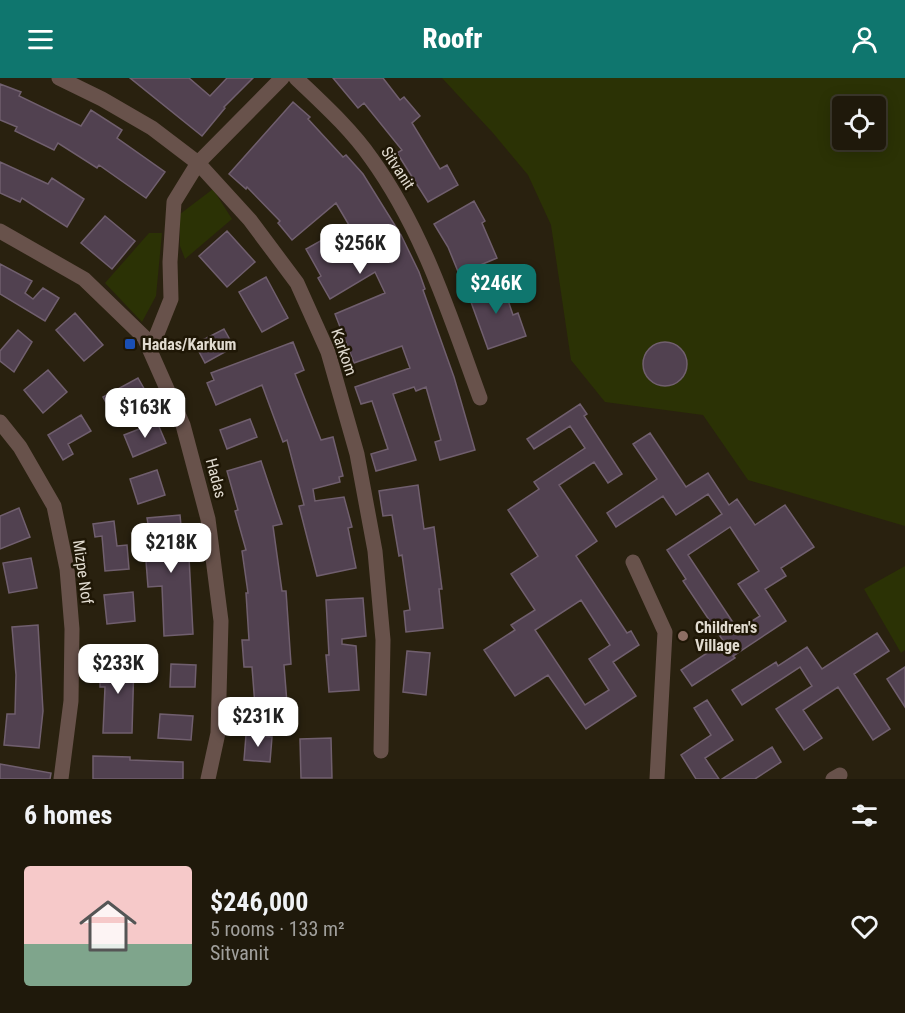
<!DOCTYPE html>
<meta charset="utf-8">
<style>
:root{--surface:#1f190b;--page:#2c2619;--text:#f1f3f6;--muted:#a1a09d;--line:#3c382c;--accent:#0f766e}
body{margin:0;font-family:"Roboto Condensed",sans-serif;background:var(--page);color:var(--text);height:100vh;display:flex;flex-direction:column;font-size:22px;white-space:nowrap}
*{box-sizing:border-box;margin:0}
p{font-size:20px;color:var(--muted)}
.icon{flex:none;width:33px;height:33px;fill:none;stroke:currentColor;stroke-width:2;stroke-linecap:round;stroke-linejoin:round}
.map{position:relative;height:701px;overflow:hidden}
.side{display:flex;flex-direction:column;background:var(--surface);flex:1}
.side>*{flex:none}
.buttons{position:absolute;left:832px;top:18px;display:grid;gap:12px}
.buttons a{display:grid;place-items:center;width:54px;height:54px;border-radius:6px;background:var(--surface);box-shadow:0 3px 15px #0003,0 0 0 2px var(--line);font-size:30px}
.price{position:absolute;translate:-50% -51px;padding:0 14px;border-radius:12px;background:#fff;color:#222;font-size:20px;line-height:39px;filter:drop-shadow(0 2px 3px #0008)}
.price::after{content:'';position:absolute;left:50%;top:36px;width:18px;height:14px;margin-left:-9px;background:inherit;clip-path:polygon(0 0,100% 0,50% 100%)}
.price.on{background:var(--accent);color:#fff}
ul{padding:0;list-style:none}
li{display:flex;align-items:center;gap:18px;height:150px;padding:0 24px}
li+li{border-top:2px solid var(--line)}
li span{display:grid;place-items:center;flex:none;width:168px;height:120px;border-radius:6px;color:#555}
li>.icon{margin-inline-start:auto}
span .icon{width:72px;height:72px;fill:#fffc;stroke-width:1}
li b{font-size:26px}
h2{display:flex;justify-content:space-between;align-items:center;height:72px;padding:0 24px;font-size:26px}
header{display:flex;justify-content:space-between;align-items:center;height:78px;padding:0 24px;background:var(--accent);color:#fff;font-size:27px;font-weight:800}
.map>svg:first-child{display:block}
</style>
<header><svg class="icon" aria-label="menu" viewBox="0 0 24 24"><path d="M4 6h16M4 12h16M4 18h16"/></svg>Roofr<svg class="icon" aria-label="person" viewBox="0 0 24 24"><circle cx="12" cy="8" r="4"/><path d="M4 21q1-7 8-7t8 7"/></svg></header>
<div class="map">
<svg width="905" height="701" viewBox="0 0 905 701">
<rect width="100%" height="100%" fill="#29210f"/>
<path fill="#2b3205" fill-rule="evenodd" d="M442 0H905V448L748 402 703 337 605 324 571 282 551 147 528 97 493 55ZM843 28H876V62H843Z
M213 111 232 141 185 181 180 168V136Z
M149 155H162L156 218 142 244 105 205Z
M905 488V572L901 575 864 511Z"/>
<path fill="#514150" stroke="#705f6e" stroke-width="1.5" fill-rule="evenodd" d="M130 0H189L210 18 227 0H253L224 29 225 30 202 58Z
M333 0H383L400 22 404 19 420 38 412 45 440 91 447 87 458 107 428 124 397 75 402 72 364 25 358 30Z
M0 6 21 14 19 18 81 48 91 32 122 52 117 60 165 94 146 120 99 87 97 90 58 65 54 72 15 53 17 49 0 42Z
M293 24 310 39 308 41 343 79 346 77 363 96 401 157 419 194 425 211 423 212 454 299 475 372 440 382 435 364 441 362 426 309 416 313 414 309 393 316 416 382 376 393 371 376 388 371 372 323 361 326 355 309 410 290 402 268 354 285 335 236 385 215 375 194 330 221 318 200 321 198 306 171 349 147 336 125 292 162 278 145 280 143 247 109 246 111 229 96Z
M0 84 48 106 52 100 84 121 67 149 22 120 20 124 0 115Z
M474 123 485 143 482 145 497 180 459 196 448 169 434 146Z
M105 138 135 163 112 191 81 165Z
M227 153 255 184 227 209 199 178Z
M0 186 32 203 25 215 33 221 43 210 59 220 45 243 0 216Z
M266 199 288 240 262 254 239 214Z
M501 202 513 237 518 235 526 258 488 271 467 213Z
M75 235 103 267 84 283 56 252Z
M224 251 234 269 205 285 195 266Z
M18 252 32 264 14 294 0 283V273Z
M643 286a22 22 0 1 1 44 0a22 22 0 1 1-44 0Z
M293 264 304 292 295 296 321 362 333 359 343 398 339 399 340 404 313 411 315 423 344 419 352 449 348 450 356 490 317 498 299 428 304 427 287 362 283 364 262 307 216 327 207 305 214 302 211 295Z
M48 292 67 314 43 335 24 312Z
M138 300 150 321 115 341 103 319Z
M580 326 587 336 584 338 622 396 608 405 594 384 559 407 597 463 576 478 627 555 631 553 639 567 613 584 636 618 586 651 548 597 515 618 484 572 515 552 511 547 535 532 511 496 538 478 508 432 539 411 534 404 585 370 570 348 534 371 527 361ZM581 522 610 567 589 581 609 612 585 627 535 552Z
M81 337 91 353 68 366 73 376 63 382 48 357Z
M250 341 257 359 227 371 220 352Z
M157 344 166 365 133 379 124 357Z
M650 355 686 409 708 395 729 427 737 421 755 447 785 427 814 469 781 490 786 498 765 511 786 543 733 578 735 580 692 608 681 592 724 564 683 503 686 501 667 472 722 436 708 416 676 437 663 418 616 449 607 435 657 401 633 366ZM730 449 759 493 738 506 760 538 738 552 688 477Z
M261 383 282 446 273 448 282 513H286L291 586 284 587 287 625 255 628 252 589H244L242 562H249L246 515H248L242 473 246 472 235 433 238 432 227 393Z
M157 392 165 417 138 426 130 401Z
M418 407 424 451 434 449 442 511H439L443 550 406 554 404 533 410 532 402 477 399 478 392 437 383 438 379 413Z
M19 430 30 459 0 471V438Z
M180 437 184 480 189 479 193 556 164 558 162 508 148 509 146 483H151L149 463H151L147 440Z
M114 443 117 468 127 467 129 491 105 493 102 458 95 459 93 446Z
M31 480 37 510 9 515 3 485Z
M133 514 135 543 107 546 104 517Z
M363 520 366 558 342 561V566L356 568 359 612 329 614 326 577H329L326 522Z
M38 547 43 633 39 670 4 667 7 636H15L16 597 12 549Z
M877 555 889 573 854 596 890 651 873 662 838 609 803 632 822 660 804 672 776 631 812 608 800 589 742 627 732 612 776 584 778 588 807 569 822 591Z
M407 573 430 575 426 617 403 614Z
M100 581 134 582 132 655H103L105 609H100Z
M171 586 196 587 195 609H170Z
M905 589V629L887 601Z
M707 622 733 662 705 680 719 701H696L681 677 711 657 694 630Z
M160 636 193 638 191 662 158 660Z
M246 657 272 659 270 684 244 682Z
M331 660 332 700H301L300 661Z
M772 669 781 684 755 701H722Z
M93 678 130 679V682L183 684V701H93Z
M0 686 51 695 50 701H0Z"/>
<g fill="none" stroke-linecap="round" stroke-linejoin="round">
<path stroke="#68524b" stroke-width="15" d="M59 0 102 21 152 50 198 85 250 142 297 205 328 274 357 376 375 473 383 562 381 673
M296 0C322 25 350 50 371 80 423 152 450 238 480 320
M0 153 84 201 144 259 183 347 208 441 221 543 218 655 208 701
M151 271 171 221 170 184 174 124 198 85 282 0
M0 344 20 369 54 428 67 491 72 551 71 623 61 701
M633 484 665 554 657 701
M833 701 840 697"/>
</g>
<rect fill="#1a4fb4" stroke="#1f1706" stroke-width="2" x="124" y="260" width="12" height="12" rx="3"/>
<circle fill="#8d6e63" stroke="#1f1706" stroke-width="2" cx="683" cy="558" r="6"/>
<g text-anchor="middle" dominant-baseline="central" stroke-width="5" stroke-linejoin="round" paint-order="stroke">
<g font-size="16" fill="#e1dbd0" stroke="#1f1706">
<text transform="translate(398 90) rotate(57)">Sitvanit</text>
<text transform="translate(344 274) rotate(71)">Karkom</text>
<text transform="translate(216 400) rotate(75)">Hadas</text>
<text transform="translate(83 494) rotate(82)">Mizpe Nof</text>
</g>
<g font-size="16" font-weight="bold" fill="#e1dbd0" stroke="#1f1706" text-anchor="start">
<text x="142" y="266">Hadas/Karkum</text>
<text x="695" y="549">Children's<tspan x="695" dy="18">Village</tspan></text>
</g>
</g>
</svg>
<div class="buttons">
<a><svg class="icon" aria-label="locate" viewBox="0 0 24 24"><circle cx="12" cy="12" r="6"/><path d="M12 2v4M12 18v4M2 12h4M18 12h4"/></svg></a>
</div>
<b class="price" style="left:360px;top:197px">$256K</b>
<b class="price on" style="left:496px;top:237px">$246K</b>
<b class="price" style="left:145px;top:361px">$163K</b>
<b class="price" style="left:171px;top:496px">$218K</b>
<b class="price" style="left:118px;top:617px">$233K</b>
<b class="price" style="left:258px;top:670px">$231K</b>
</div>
<section class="side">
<h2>6 homes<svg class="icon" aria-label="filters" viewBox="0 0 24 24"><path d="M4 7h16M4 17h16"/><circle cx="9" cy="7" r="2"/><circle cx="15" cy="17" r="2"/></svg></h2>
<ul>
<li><span style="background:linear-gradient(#f6c9c9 65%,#7fa58c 0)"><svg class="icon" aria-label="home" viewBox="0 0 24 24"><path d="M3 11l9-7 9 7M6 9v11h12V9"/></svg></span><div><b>$246,000</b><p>5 rooms · 133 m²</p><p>Sitvanit</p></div><svg class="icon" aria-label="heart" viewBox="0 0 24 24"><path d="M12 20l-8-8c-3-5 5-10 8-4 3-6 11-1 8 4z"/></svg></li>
</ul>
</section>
